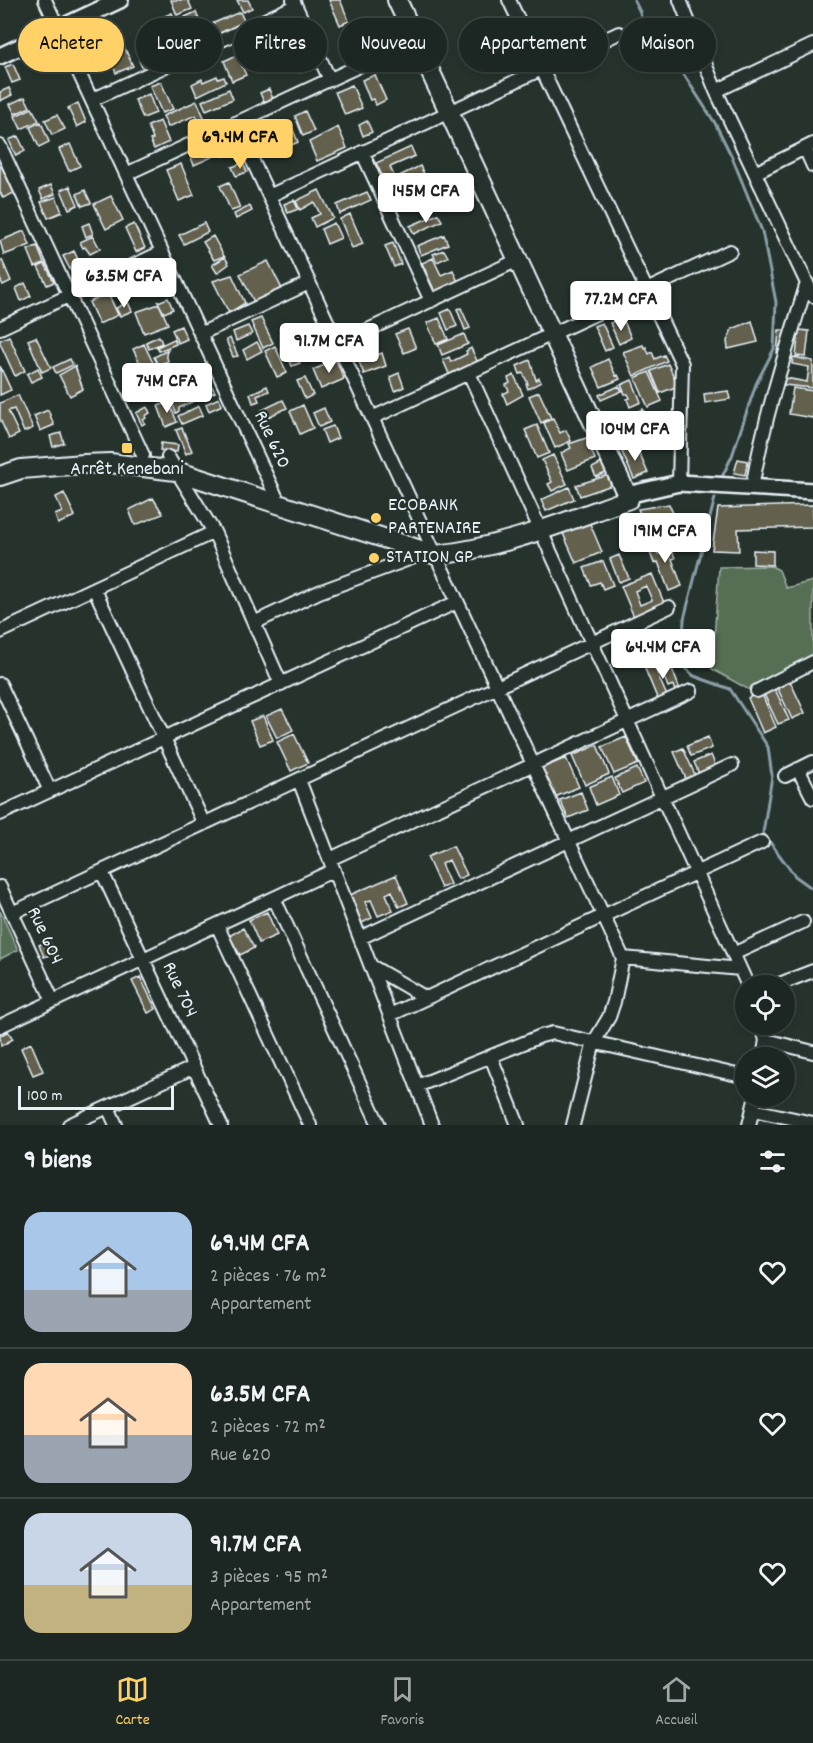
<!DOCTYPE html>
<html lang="fr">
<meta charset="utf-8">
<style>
:root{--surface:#1c2622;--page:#29322f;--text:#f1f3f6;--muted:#a0a5a5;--line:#3a4340;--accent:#ffd166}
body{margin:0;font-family:Dekko,sans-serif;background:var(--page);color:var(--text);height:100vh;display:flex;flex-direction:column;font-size:22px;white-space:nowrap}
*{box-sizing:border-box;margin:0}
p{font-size:20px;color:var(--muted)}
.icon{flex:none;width:33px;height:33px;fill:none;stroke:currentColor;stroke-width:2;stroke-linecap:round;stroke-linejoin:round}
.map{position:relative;height:1125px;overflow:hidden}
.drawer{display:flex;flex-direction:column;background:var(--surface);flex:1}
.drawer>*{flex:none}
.top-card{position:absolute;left:18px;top:18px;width:777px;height:54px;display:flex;gap:12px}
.tools{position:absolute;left:735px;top:975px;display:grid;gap:12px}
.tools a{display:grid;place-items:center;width:60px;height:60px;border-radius:50%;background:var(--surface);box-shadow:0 3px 9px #0003,0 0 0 2px var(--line);font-size:30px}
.scale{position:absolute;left:18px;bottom:15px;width:156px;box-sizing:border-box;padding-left:6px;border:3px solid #e8f1f8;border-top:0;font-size:16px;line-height:21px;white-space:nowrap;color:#e8f1f8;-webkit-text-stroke:4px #26332d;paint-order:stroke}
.price{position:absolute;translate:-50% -51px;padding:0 14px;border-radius:6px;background:#fff;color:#222;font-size:20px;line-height:39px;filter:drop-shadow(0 2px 3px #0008)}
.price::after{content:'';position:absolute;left:50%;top:36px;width:18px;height:14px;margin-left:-9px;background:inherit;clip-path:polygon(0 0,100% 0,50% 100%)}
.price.current{background:var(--accent);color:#111}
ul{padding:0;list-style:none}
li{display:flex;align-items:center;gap:18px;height:150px;padding:0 24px}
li+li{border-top:2px solid var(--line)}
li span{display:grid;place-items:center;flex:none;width:168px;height:120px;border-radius:18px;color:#555}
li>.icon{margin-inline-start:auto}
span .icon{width:72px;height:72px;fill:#fffc;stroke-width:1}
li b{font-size:26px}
h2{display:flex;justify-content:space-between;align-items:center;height:72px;padding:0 24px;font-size:26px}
.pill{padding:0 21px;border-radius:27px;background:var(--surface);box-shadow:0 3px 9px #0003,0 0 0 2px var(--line);font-size:21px;line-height:54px}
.pill.current{background:var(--accent);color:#111}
.dock{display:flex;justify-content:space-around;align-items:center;height:84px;border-top:2px solid var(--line);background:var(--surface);font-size:16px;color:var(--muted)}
.dock a{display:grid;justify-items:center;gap:3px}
.dock .current{color:var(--accent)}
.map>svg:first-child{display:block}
</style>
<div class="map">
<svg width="813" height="1125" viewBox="0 0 813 1125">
<rect width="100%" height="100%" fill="#26332d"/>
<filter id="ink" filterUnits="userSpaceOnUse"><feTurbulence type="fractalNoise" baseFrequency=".0167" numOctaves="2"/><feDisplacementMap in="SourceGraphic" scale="12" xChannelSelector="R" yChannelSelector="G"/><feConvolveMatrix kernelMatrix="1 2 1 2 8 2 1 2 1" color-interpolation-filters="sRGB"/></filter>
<g filter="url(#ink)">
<path fill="#566e53" stroke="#9fb0a6" stroke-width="1.5" d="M771 566 779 570 786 588 813 581V659L751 691 712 669 719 567Z
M0 911 18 950 0 959Z"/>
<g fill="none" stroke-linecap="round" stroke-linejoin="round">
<path stroke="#8c9fa9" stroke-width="3" d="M634 0 640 12 646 43 664 49 675 61 715 123 732 157 762 231 776 302 774 349 756 384 732 456 721 479
M715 498 684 619 682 659 686 669 694 676 730 689 768 747 772 776 763 833 795 876 813 889"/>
</g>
<path fill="#64614e" stroke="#e8f1f8" stroke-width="1.5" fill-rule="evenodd" d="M171 0H188L192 9 177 15Z
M237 0H248L252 8 243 12Z
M329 0H340L349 21 340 25Z
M196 12 207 40 197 44 185 17Z
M240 12 245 23 214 37 209 25Z
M172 13 175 20 161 26 158 19Z
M158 21 161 28 145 35 142 28Z
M290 22 301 48 292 52 281 26Z
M173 23 181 44 173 47 164 27Z
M271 31 282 56 267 62 257 37Z
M168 47 173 57 143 70 139 60Z
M125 49 133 66 116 73 109 56Z
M302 54 308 69 299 73 293 58Z
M237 55 246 75 232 81 224 61Z
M13 64 20 80 12 83 5 67Z
M375 75 386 100 376 105 373 99 370 100 362 80Z
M217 76 218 79 224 77 226 82 197 96 192 84 202 79 203 82Z
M161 82 173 109 162 113 150 86Z
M352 85 362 108 345 115 335 92Z
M9 88 12 95 0 101V92Z
M229 89 233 99 206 110 202 101Z
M269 89 273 99 264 102 260 93Z
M149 94 156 113 143 118 135 100Z
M25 97 30 107 15 114 10 104Z
M197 101 210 131 200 135 198 128 201 127 196 115 168 127 163 116Z
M78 103 86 122 77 127 68 108Z
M32 108 39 121 21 129 15 116Z
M305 111 314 131 303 136 295 116Z
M57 115 65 129 52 135 45 120Z
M160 121 169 142 154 149 150 140 153 139 148 126Z
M367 121 372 132 363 136 359 125Z
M41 122 49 142 39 147 30 127Z
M290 122 298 142 278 151 269 130Z
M338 127 347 148 317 161 309 142Z
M18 136 25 151 16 156 9 140Z
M269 138 275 152 264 157 258 143Z
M232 139 237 150 224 156 219 146Z
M70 144 80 166 69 171 59 149Z
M217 146 221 153 194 165 191 158Z
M411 147 415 156 390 167 395 178 420 166 426 178 391 194 376 163Z
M0 163 14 193 3 198 0 192Z
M243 163 247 172 236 176 232 167Z
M181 164 194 195 179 201 166 170Z
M229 182 240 208 231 211 220 186Z
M51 185 55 194 43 199 39 190Z
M70 186 78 205 69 209 61 190Z
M85 190 91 203 82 206 77 194Z
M319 190 333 218 315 227 311 218 320 214 314 202 300 210 296 201Z
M367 192 371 200 340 214 337 205Z
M111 196 123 220 106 229 94 204Z
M56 197 62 212 48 218 41 202Z
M294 200 298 209 288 213 284 204Z
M250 206 252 211 236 219 234 214Z
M350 214 363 244 352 248 340 219Z
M438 214 442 221 414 234 410 226Z
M89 223 93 234 86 237 82 226Z
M204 223 208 232 184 244 179 235Z
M334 223 341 238 327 244 321 229Z
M134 224 145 248 136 252 125 228Z
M24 231 30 245 4 255 0 241Z
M444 235 448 244 421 255 417 246Z
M93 236 100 249 90 254 85 247 83 248 80 242Z
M213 236 224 256 214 260 203 242Z
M393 243 401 264 394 267 385 246Z
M37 246 44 263 35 267 28 250Z
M444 250 448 257 437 262 433 254Z
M74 251 82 268 72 273 63 256Z
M225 257 229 264 217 273 212 265Z
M433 258 441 275 453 270 458 282 435 292 422 263Z
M2 260 11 281 3 285 0 279V261Z
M268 261 282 289 254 302 240 274Z
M45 264 54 282 47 285 38 267Z
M232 275 245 303 229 313 213 281Z
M25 283 31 296 21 301 16 288Z
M108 293 118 315 99 324 89 302Z
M168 298 173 309 164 313 158 302Z
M128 302 132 311 120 316 116 308Z
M159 304 168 324 144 333 136 312Z
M461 308 470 328 465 330 457 309Z
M450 309 457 326 448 330 441 313Z
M261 318 273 343 263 348 251 322Z
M439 318 448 339 436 344 427 323Z
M616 320 617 324 624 321 631 338 619 344 610 323Z
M752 321 758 342 728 349 727 341 732 329Z
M602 323 613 347 605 351 594 326Z
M181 326 187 339 178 343 172 330Z
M248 326 252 334 236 341 233 332Z
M408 329 416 348 404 353 395 334Z
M779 330H785L782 354 777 353Z
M799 330 809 331 806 357 796 356Z
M464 334 468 344 442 355 438 345Z
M9 336 25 371 15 376 0 343V340Z
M159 336 162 343 149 349 146 342Z
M36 337 51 368 42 372 28 340Z
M230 338 238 356 233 357 226 340Z
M174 339 176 344 159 351 157 347Z
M257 342 262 351 247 359 243 350Z
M291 342 300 363 292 366 283 345Z
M369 343 373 351 357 358 354 350Z
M144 344 156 369 145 374 133 349Z
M643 345 644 348 646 347 649 354 652 352 655 359 664 355 667 361 634 376 623 352Z
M275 346 287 373 277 377 265 351Z
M471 348 478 363 450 376 443 360 449 357 451 362 467 354 466 351Z
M168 350 166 354 168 361 158 365 154 357Z
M382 353 386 366 364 374 359 362Z
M793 357 813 361V388L784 385 785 378 807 382 809 367 792 364Z
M70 359 73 365 56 373 53 367Z
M608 359 616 376 618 375 620 379 601 387 592 367Z
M336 360 344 379 321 389 313 370Z
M530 360 536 380 539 378 541 382 528 389 526 384H528L523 373 520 374 517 366Z
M668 364 678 386 660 393 651 371Z
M0 366 11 390 0 395Z
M75 366 83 389 70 396 59 375Z
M38 368 42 377 31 382 27 374Z
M171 368 180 391 171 395 161 372Z
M156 371 165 395 151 400 141 377Z
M196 371 201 381 184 388 180 378Z
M649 372 662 401 648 407 635 378Z
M399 373 404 387 395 391 390 377Z
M514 375 523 395 507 404 503 394 509 391 506 385 510 383 508 378Z
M305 378 313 395 305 399 297 381Z
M632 380 641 402 630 407 627 399 630 398 628 394H625L621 385Z
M209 381 215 392 205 396 200 386Z
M267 386 269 391 257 396 259 401 253 403 250 394Z
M619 386 622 391 601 400 599 395Z
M190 388 196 400 179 408V411L176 413 170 397Z
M793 388 813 391V418L789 414Z
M728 391 730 399 705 403 704 394Z
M539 392 551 418 541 423 529 396Z
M18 395 33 428 24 432 14 409 8 411 19 434 9 439 0 419V403Z
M219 398 222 405 209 411 206 404Z
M283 400 287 408 266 418 262 410Z
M169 402 177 422 166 427 158 406Z
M303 405 313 428 300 434 290 411Z
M199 406 203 415 182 424 178 416Z
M147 407 150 413 145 416 146 418 143 420 145 423 142 425 136 413Z
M324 408 330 422 319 427 313 413Z
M643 409 653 432 633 441 631 435 637 432 632 421 613 429 611 426 615 425 613 420 629 412 632 419 636 418 634 413Z
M48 410 54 425 40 431 34 416Z
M553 418 560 433 566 430 571 441 555 448 544 423Z
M537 425 549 453 537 458 525 430Z
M333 426 338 438 327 443 322 430Z
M182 428 192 451 186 454 176 430Z
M61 433 64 443 53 447 50 436Z
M589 437 591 442 588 443 595 459 568 470 561 453 571 448 569 444Z
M161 443 178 445 177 452 160 450Z
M636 446 648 473 634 479 622 452Z
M553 455 567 484 552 491 548 484 552 482 542 460Z
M738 459 748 461 745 475 734 473Z
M602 463 606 473 596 477 592 468Z
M609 475 612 485 580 496 576 485Z
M569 487 574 499 546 511 541 500Z
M64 493 75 516 58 524 55 515 62 512 56 497Z
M153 498 163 514 135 525 129 510Z
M669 504 676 520 647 532 638 509Z
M813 505V527L738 529 739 551 712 550 718 508Z
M588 519 602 552 576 563 562 531Z
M651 534 658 554 671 549 675 558 672 559 682 586 669 591 658 562 654 563 644 537Z
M753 550 773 551V565L753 564Z
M619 555 629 578 619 582 610 559Z
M603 561 613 585 603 589 600 582 591 585 584 568Z
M652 574 665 605 634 617 621 586ZM646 586 652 600 640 605 635 591Z
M669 661 681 692 676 694 673 685 668 687 662 672 657 673 667 696 658 700 645 669 654 666 656 671 663 668 661 664Z
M789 679 805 713 792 719 776 685Z
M774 687 789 720 778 724 763 692Z
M761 692 776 727 763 733 748 698Z
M282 709 293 730 277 738 266 716Z
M263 716 273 740 260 745 250 721Z
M294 734 308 763 291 771 277 742Z
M626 737 638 764 614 774 602 747Z
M708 737 712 748 691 756 687 746Z
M597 745 609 774 585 785 572 756Z
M683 748 696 777 687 781 674 752Z
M711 755 717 769 700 776 694 762Z
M566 758 579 787 555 797 542 768Z
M637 768 644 783 622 793 615 778Z
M612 777 619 795 596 805 589 787Z
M581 792 588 810 568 818 560 800Z
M453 846 467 875 458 879 449 860 441 864 450 884 441 888 427 857Z
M396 875 408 903 399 907 392 891 386 894 393 910 378 916 371 900 365 902 372 918 362 923 350 895Z
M267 912 277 935 259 943 249 920Z
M243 928 254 948 240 955 229 936Z
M49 941 54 953 44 957 39 945Z
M140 977 156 1009 148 1013 132 981Z
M8 1031 13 1039 1 1046 0 1036Z
M31 1043 43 1071 33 1075 21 1048Z"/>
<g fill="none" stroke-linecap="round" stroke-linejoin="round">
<g stroke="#e8f1f8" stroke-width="16">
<path id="minor" d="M45 0 280 505
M293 0 330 80
M509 0 682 364 679 483
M680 0 716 91 813 296
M716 91 813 45
M92 100 295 6
M235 123 623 958 614 1002 609 1017 594 1042 573 1125
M0 146 143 455
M805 148 813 166
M362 152 431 301
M755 173 813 144
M126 174 415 40
M269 196 619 33
M0 328 162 252
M200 334 309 283
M338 344 518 260
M469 373 748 986
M372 418 730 251
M168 457 214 532 281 684
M752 488C764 418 786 350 807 283
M94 588 204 824
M254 623 319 592 428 552
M0 632 214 532
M0 684 50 791
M757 691 813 662
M798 769 813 798
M785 776 813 762
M299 780 432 1125
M0 814 457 602
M330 859 691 691
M102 872 221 1125
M0 887 53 1001
M274 898 379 1125
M12 913 669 607
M217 925 310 1125
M360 938 732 765
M733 954 803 922
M623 958 740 969
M371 966 426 998
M774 986 813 971
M390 1015 762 842
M761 1024 766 1040 763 1058
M0 1026 334 870
M766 1040 813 1052
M491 1057 518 1125
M417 1086 541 1036 553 1033 746 1077
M108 1107 116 1125
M753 1110 813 1123
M69 1125 194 1067
M749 1125 756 1096"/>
</g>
<g stroke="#e8f1f8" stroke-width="20">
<path id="tertiary" d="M0 56 120 0
M627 495 679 483 813 491"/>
</g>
<g stroke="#e8f1f8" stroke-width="22">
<path id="secondary" d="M0 476 21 469 84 464 110 463 176 471 436 555C502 548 567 521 629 499L397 0"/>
</g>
<use href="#minor" stroke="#26332d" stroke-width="12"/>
<use href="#tertiary" stroke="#26332d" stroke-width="15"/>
<use href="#secondary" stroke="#26332d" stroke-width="18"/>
</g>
</g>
<g fill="#ffd166" stroke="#26332d" stroke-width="2">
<rect x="121" y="442" width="12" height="12" rx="3"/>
<circle cx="376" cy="518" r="6"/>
<circle cx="374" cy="558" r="6"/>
</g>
<g text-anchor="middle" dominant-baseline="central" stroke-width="4.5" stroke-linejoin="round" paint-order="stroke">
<g font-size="20" fill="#e8f1f8" stroke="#26332d">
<text transform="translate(271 440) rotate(65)">Rue 620</text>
<text transform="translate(44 936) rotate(65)">Rue 604</text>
<text transform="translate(179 990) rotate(65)">Rue 704</text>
</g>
<g font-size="20" fill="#e8f1f8" stroke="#26332d" text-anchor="start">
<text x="127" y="470" text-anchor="middle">Arrêt Kenebani</text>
<text x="388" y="506">ECOBANK<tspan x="388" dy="23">PARTENAIRE</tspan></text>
<text x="386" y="558">STATION GP</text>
</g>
</g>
</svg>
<div class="tools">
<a><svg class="icon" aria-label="locate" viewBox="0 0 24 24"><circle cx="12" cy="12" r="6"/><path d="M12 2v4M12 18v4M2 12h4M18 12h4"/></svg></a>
<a><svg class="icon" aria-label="layers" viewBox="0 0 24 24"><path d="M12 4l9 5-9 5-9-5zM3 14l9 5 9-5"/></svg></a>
</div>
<div class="scale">100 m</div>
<b class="price current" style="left:240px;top:170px">69.4M CFA</b>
<b class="price" style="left:426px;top:224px">145M CFA</b>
<b class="price" style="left:124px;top:309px">63.5M CFA</b>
<b class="price" style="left:621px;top:332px">77.2M CFA</b>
<b class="price" style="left:329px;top:374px">91.7M CFA</b>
<b class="price" style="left:167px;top:414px">74M CFA</b>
<b class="price" style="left:635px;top:462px">104M CFA</b>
<b class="price" style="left:665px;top:564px">191M CFA</b>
<b class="price" style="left:663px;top:680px">64.4M CFA</b>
<div class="top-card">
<a class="pill current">Acheter</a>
<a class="pill">Louer</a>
<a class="pill">Filtres</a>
<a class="pill">Nouveau</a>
<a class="pill">Appartement</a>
<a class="pill">Maison</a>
</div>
</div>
<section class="drawer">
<h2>9 biens<svg class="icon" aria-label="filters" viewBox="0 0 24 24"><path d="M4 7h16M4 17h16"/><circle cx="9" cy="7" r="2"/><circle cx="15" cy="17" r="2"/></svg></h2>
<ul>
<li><span style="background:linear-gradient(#a9c7e8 65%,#9aa5b1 0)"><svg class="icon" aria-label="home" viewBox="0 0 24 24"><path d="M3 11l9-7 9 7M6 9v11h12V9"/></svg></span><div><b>69.4M CFA</b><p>2 pièces · 76 m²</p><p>Appartement</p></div><svg class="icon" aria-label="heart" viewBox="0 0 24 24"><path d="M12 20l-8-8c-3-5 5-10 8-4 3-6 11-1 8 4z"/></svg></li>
<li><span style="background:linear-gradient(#ffd9b3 60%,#9aa5b1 0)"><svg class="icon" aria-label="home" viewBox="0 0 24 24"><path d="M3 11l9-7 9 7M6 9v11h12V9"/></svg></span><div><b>63.5M CFA</b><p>2 pièces · 72 m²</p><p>Rue 620</p></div><svg class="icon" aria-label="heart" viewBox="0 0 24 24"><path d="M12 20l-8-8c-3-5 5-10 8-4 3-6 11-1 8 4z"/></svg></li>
<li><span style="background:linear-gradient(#c9d6e8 60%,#c2b280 0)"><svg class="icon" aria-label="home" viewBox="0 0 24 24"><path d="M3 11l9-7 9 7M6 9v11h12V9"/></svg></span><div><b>91.7M CFA</b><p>3 pièces · 95 m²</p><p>Appartement</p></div><svg class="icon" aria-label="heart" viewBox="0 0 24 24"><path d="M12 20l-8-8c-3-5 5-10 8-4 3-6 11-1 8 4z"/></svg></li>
</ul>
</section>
<nav class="dock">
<a class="current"><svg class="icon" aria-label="map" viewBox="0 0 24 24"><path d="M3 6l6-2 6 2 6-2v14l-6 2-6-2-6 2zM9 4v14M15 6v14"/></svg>Carte</a>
<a><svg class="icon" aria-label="saved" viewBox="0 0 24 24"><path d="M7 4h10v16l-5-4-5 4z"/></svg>Favoris</a>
<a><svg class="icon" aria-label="home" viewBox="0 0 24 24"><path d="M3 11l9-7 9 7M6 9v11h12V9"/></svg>Accueil</a>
</nav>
